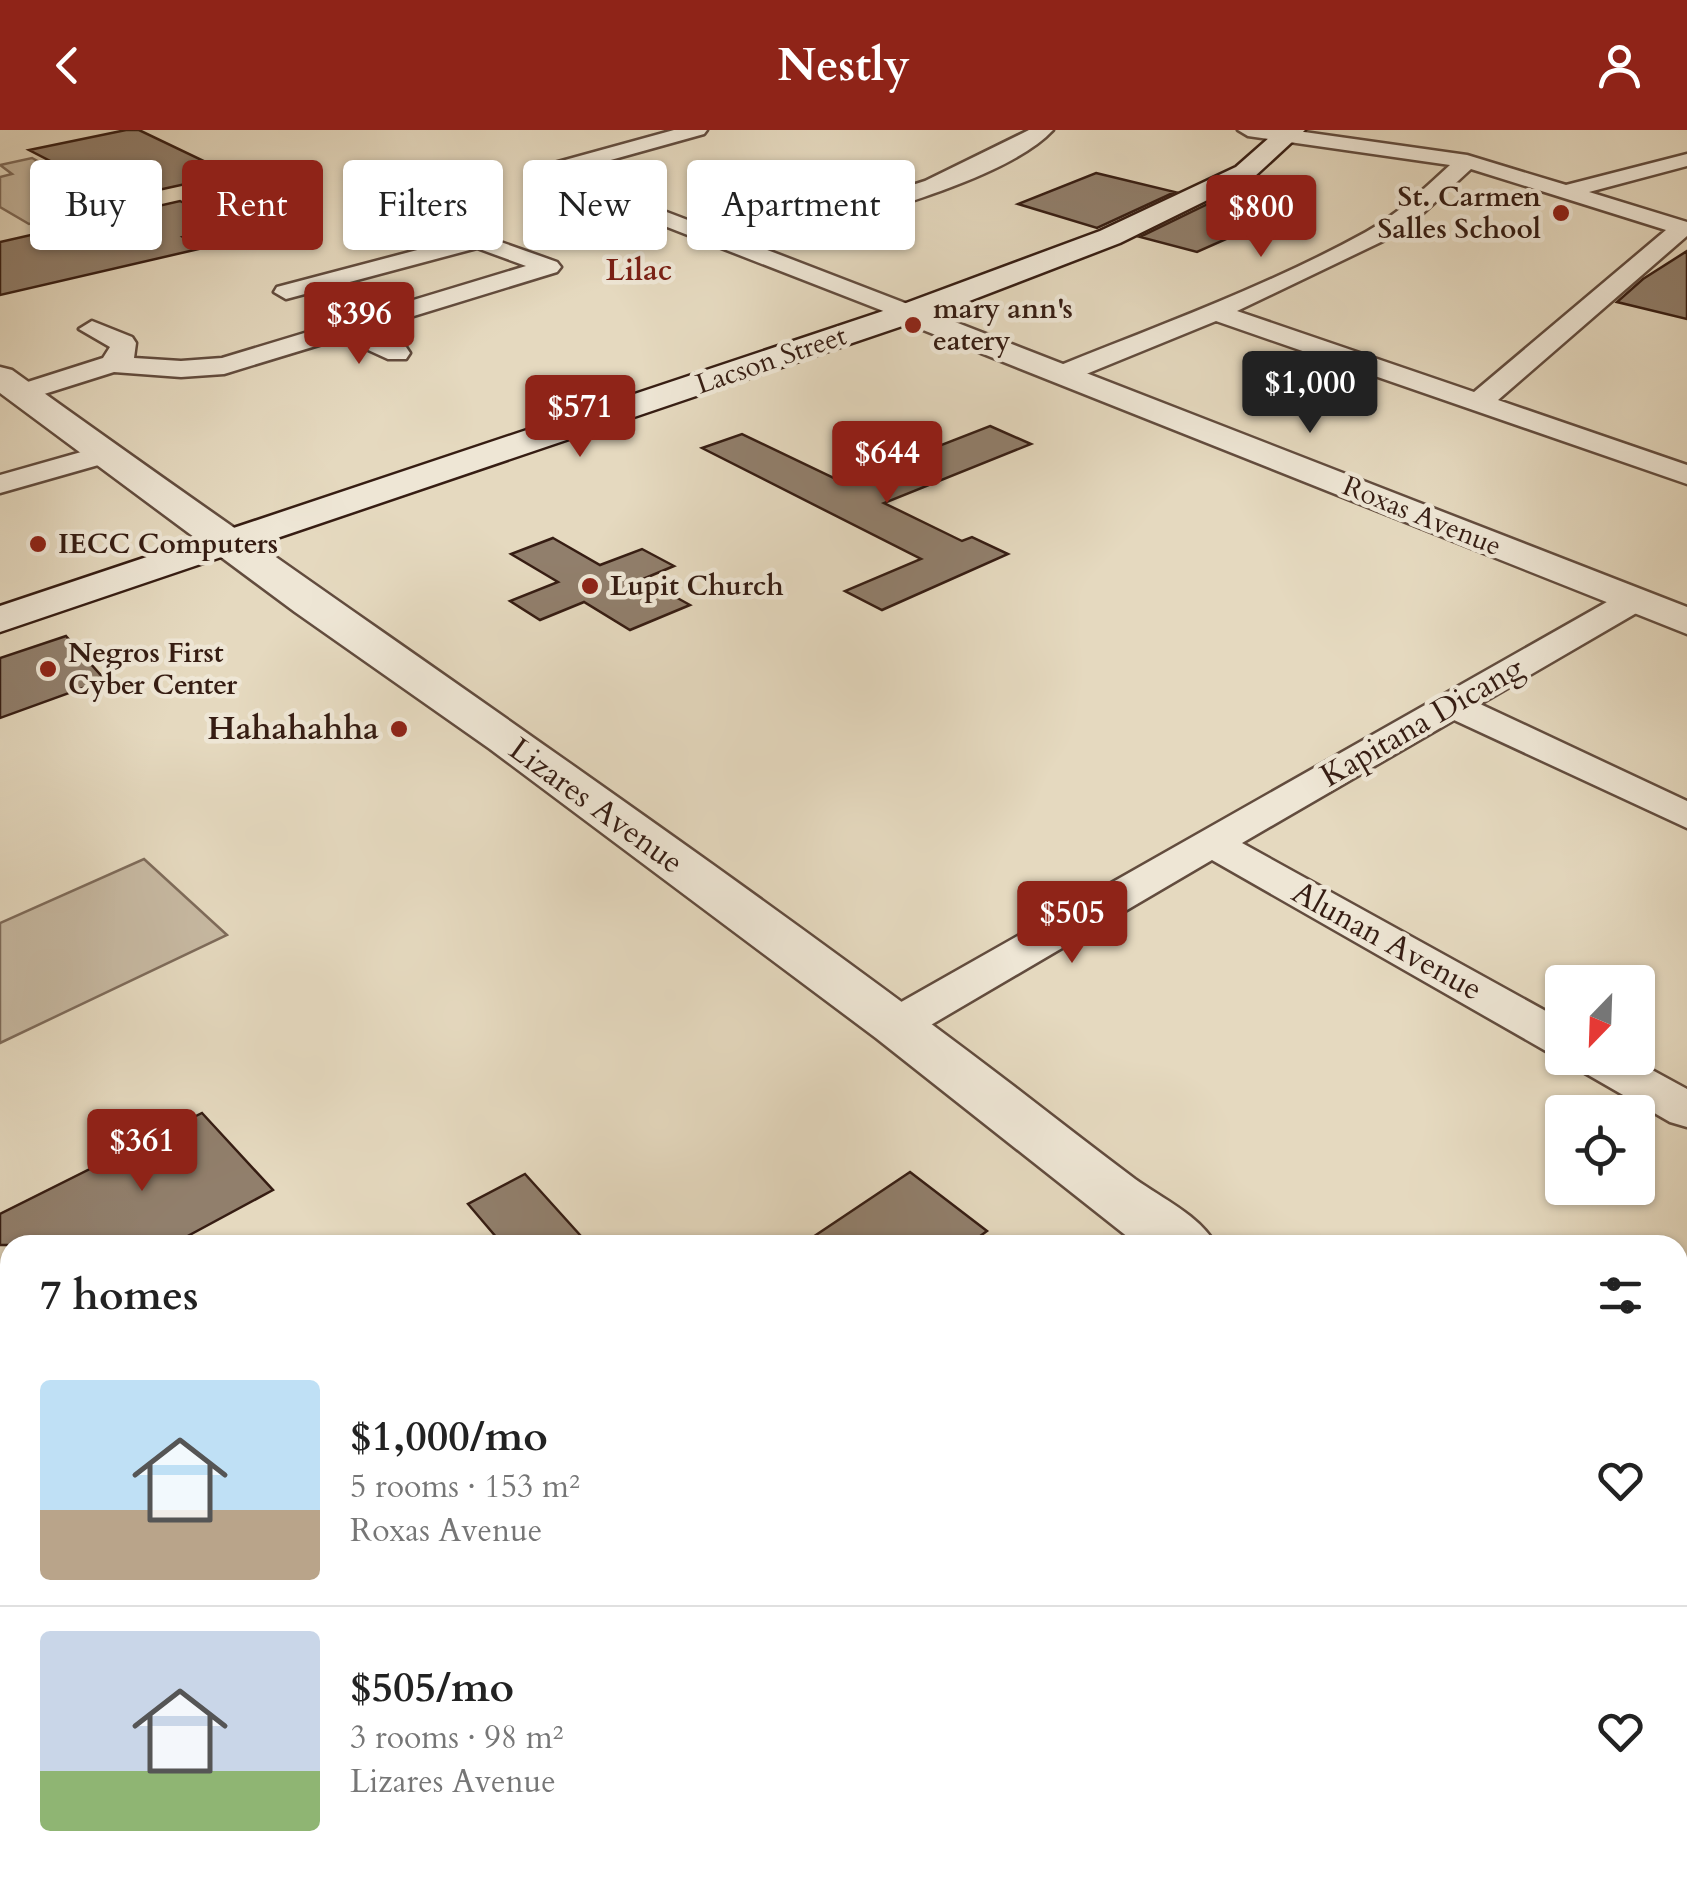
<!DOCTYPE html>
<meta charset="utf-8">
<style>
:root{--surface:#fff;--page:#f6f6f6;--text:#222;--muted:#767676;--line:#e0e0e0;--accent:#8f2418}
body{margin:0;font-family:Cardo,serif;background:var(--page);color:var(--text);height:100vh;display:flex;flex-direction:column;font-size:38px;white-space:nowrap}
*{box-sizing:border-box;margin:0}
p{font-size:32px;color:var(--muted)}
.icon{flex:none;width:55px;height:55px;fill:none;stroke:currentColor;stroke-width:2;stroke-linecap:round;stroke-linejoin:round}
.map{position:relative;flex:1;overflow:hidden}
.panel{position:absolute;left:0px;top:1105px;width:1688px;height:642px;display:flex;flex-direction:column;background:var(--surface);border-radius:30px 30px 0 0;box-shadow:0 2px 8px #0004}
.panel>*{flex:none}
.banner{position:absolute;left:30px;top:30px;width:1000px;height:90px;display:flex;gap:20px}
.needle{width:65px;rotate:203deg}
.fabs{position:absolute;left:1545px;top:835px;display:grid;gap:20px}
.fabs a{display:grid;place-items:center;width:110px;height:110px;border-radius:10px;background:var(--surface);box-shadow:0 2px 8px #0004;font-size:50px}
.price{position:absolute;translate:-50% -85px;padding:0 22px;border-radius:10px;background:var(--accent);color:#fff;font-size:32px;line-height:65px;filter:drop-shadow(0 2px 5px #0008)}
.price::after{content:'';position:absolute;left:50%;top:60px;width:30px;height:22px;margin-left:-15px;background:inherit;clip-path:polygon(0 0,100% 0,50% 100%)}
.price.current{background:#222;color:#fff}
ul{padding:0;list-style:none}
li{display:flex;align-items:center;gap:30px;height:250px;padding:0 40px}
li+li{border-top:2px solid var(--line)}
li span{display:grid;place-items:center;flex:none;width:280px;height:200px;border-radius:10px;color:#555}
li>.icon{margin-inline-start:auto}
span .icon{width:120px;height:120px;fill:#fffc;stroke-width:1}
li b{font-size:42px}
h2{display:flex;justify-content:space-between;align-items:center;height:120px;padding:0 40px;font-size:42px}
.tag{padding:0 35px;border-radius:10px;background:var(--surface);box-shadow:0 2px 8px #0004;font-size:35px;line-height:90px}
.tag.current{background:var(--accent);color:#fff}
header{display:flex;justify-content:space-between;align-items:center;height:130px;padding:0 40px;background:var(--accent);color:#fff;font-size:45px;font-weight:800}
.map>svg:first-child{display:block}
</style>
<header><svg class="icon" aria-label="back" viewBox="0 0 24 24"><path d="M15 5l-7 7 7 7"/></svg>Nestly<svg class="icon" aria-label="person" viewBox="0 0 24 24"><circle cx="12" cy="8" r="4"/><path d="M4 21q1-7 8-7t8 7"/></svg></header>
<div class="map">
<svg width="1687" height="1747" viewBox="0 0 1687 1747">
<rect width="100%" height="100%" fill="#e5d9bf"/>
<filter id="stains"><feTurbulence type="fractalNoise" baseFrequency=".002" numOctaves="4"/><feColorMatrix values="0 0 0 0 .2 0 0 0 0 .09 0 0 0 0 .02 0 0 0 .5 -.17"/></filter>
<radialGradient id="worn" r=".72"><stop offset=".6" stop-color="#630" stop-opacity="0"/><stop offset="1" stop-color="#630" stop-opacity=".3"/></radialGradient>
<path fill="#c7b9a2" stroke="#7e6b5a" stroke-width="2.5" d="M32 28 117 74 29 94 0 77V47L12 44 0 35Z
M144 729 227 805 0 913V793Z"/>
<path fill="#917f6c" stroke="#361d13" stroke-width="2.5" d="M126 0H139L231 44 122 68 29 20Z
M1096 43 1175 62 1097 98 1018 74Z
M180 71 228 96 183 107 203 118 0 165V112Z
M1214 71H1228L1297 87 1253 110 1235 105 1197 122 1140 107Z
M1687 121V189L1617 172 1643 149Z
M990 296 1031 314 884 373 962 411 972 407 1008 424 882 480 845 461 921 429 702 318 742 304 844 353Z
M553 408 600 435 642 419 674 436 643 449 690 475 630 500 584 472 540 490 510 471 558 452 511 424Z
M66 506 105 550 0 588V528Z
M202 983 273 1060 171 1115H0V1084Z
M910 1042 987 1101 968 1115H801Z
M525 1044 589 1115H503L468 1074Z"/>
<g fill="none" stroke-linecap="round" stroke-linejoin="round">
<g stroke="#624c3e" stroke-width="5">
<path id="minor" d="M674 0H707L704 4 564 43 735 108 801 89 735 67 732 62 735 57H751L825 83 925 51 1029 0H1053C1002 55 831 94 757 116L918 178 922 183 909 191 536 46 532 42 536 38Z
M1238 0H1290L1467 25 1566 55 1687 24V36L1589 62 1687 92V106L1498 270 1687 335V354L1216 191 1074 249H1056L1052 243 1056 237C1160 195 1268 156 1366 102 1398 84 1424 59 1450 35L1248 6ZM1471 39 1666 100 1474 262 1237 181 1383 111 1420 86Z
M478 104 557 132 561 137 557 142 368 200 406 217 410 223 406 229H388L342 208 224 244 181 247 114 242 22 271 8 263 12 257 103 228 110 217 79 199 92 191 132 207 136 213 134 228 181 231 222 228 526 136 477 118 286 169 274 162 277 157Z
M106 315 116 318 121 324 116 330 0 363V345Z
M1633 461 1645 464 1650 471 1645 478 1480 574 1687 671V698L1454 590 1242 713 1562 890V925L1546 921 1212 730 912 906 896 910 880 906 873 895 880 884 1621 464Z
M1571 928H1630L1687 959V997L1670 992 1578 939Z"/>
</g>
<g stroke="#624c3e" stroke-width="5">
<path id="tertiary" d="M909 174 1687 477V504L898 190 894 183 898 176Z
M0 237 12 240C345 480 688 708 1015 957 1055 988 1095 1019 1135 1049 1163 1069 1199 1085 1216 1115H1138L876 908 490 619 295 482 0 263Z
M1678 1429 1687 1432V1503L1678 1500Z"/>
</g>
<g stroke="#361d13" stroke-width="5">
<path id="secondary" d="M1278 0H1305L1254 47 1120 113 920 190 0 502V476L898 176 1100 101 1236 37Z"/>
</g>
<use href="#minor" fill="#eee6d5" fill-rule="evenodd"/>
<use href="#tertiary" fill="#eee6d5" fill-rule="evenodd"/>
<use href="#secondary" fill="#eee6d5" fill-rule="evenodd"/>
</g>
<g fill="#8f2418" stroke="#eee6d5" stroke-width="4">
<circle cx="1561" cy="83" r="10"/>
<circle cx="913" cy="195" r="10"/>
<circle cx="38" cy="414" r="10"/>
<circle cx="590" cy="456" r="10"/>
<circle cx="48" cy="539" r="10"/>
<circle cx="399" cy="599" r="10"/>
</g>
<g text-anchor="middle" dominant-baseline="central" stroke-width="9" stroke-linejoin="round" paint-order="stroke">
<g font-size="28" font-weight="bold" fill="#361d13" stroke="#eee6d5" text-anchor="start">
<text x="1541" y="67" text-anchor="end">St. Carmen<tspan x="1541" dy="32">Salles School</tspan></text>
<text x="933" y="179">mary ann's<tspan x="933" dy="32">eatery</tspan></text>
<text x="58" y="414">IECC Computers</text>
<text x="610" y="456">Lupit Church</text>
<text x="68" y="523">Negros First<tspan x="68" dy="32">Cyber Center</tspan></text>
</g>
<g font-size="28" fill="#361d13" stroke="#eee6d5">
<text transform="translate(771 230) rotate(-19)">Lacson Street</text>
<text transform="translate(1422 386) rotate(22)">Roxas Avenue</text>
</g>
<g font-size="30" font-weight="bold" fill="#7a1f14" stroke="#eee6d5">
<text x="639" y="140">Lilac</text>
</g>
<g font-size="32" fill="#361d13" stroke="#eee6d5">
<text transform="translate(1422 592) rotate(-30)">Kapitana Dicang</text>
<text transform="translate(596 676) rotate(36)">Lizares Avenue</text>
<text transform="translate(1387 811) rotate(29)">Alunan Avenue</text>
</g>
<g font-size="32" font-weight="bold" fill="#361d13" stroke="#eee6d5" text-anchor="end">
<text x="379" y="599">Hahahahha</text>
</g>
</g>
<rect width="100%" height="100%" filter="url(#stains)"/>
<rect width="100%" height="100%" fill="url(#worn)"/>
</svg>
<div class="fabs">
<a><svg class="needle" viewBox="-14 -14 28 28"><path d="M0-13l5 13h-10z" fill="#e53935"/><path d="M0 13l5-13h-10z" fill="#767676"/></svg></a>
<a><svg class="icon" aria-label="locate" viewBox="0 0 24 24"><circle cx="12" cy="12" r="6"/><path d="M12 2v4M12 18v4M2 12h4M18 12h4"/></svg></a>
</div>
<b class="price" style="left:1261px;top:130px">$800</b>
<b class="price" style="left:359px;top:237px">$396</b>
<b class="price current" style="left:1310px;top:306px">$1,000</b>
<b class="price" style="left:580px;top:330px">$571</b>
<b class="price" style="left:887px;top:376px">$644</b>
<b class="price" style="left:1072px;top:836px">$505</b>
<b class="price" style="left:142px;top:1064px">$361</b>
<div class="banner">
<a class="tag">Buy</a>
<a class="tag current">Rent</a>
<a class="tag">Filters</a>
<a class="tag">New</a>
<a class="tag">Apartment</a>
</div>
<section class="panel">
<h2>7 homes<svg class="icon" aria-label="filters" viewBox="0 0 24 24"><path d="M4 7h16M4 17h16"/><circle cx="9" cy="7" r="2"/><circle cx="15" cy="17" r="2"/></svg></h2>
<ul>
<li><span style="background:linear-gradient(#bfe0f5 65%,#b9a48a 0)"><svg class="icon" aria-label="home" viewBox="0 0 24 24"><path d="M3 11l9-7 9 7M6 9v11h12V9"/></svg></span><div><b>$1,000/mo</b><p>5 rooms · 153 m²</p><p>Roxas Avenue</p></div><svg class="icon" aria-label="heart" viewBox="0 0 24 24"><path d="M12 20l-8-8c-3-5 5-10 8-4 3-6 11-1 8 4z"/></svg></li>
<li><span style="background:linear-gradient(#c9d6e8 70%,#8fb573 0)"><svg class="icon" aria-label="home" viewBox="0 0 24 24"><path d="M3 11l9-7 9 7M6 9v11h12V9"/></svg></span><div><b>$505/mo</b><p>3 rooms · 98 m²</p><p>Lizares Avenue</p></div><svg class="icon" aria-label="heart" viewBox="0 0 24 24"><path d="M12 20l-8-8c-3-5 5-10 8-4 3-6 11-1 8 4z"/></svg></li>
</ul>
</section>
</div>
